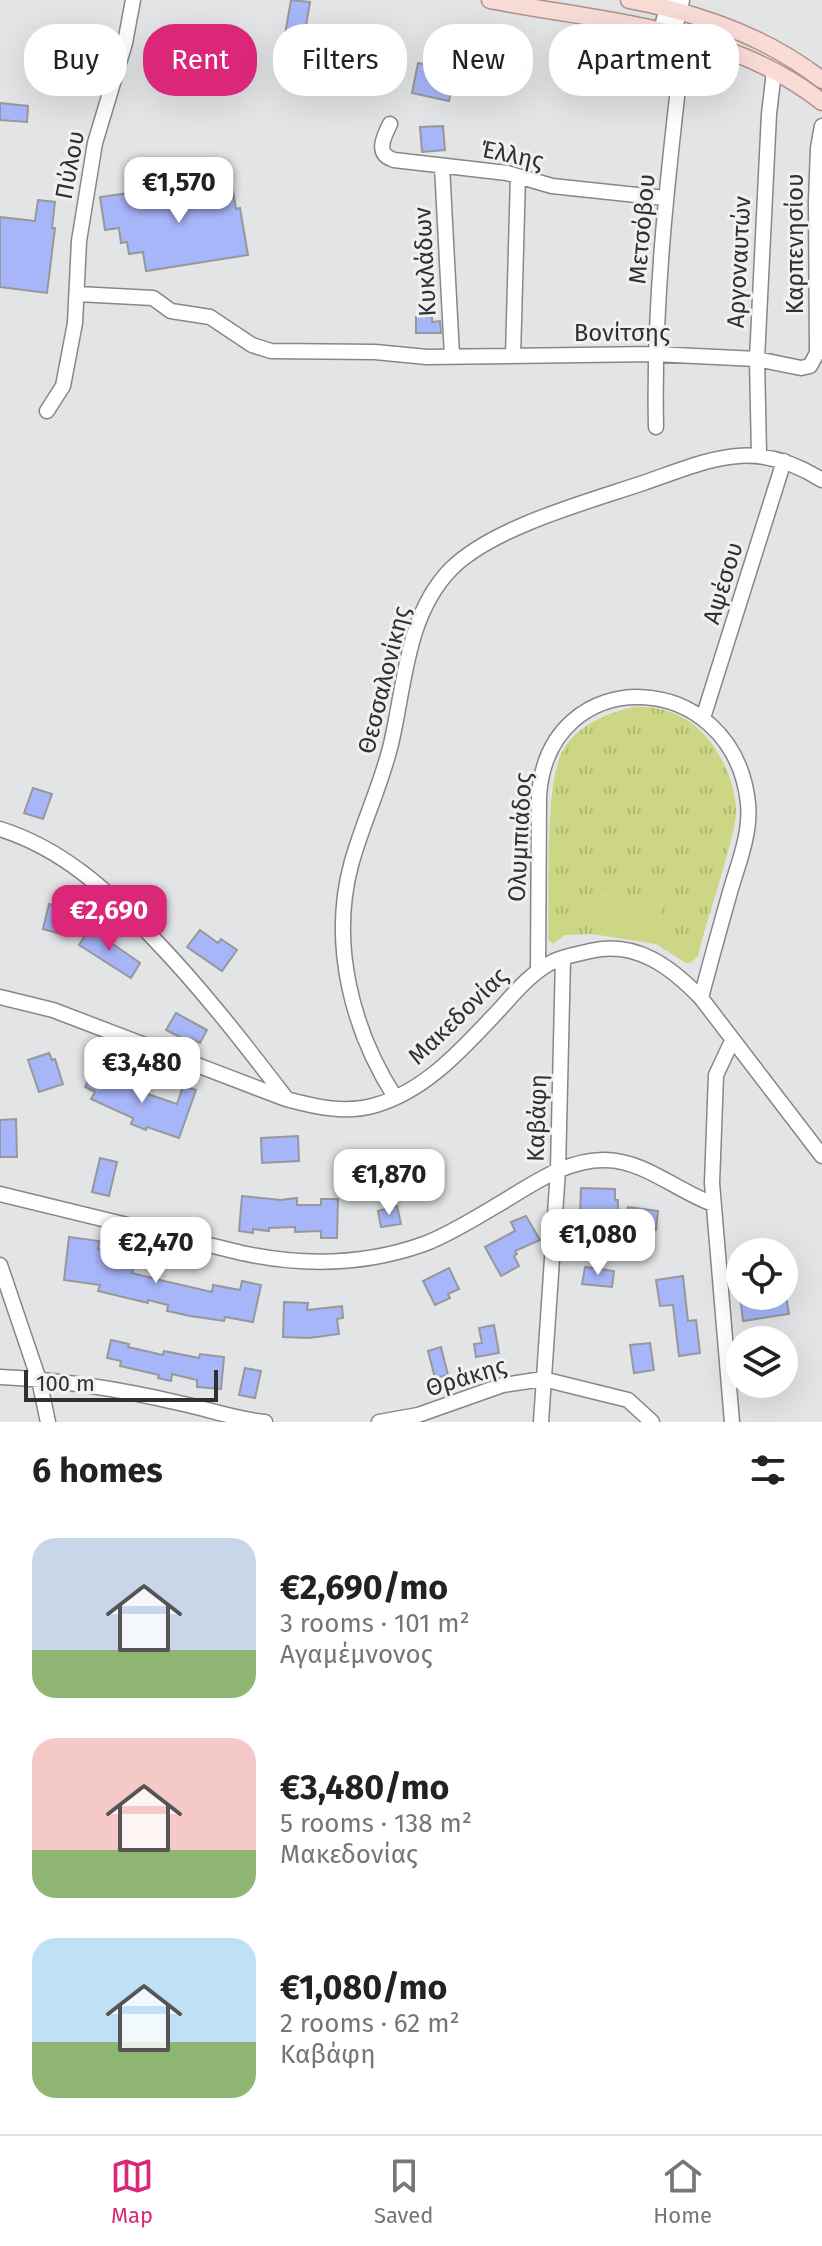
<!DOCTYPE html>
<meta charset="utf-8">
<style>
:root{--surface:#fff;--page:#f6f6f6;--text:#222;--muted:#767676;--line:#e0e0e0;--accent:#db2777}
body{margin:0;font-family:"Fira Sans",sans-serif;background:var(--page);color:var(--text);height:100vh;display:flex;flex-direction:column;font-size:30px;white-space:nowrap}
*{box-sizing:border-box;margin:0}
p{font-size:26px;color:var(--muted)}
.icon{flex:none;width:44px;height:44px;fill:none;stroke:currentColor;stroke-width:2;stroke-linecap:round;stroke-linejoin:round}
.map{position:relative;height:1422px;overflow:hidden}
.drawer{display:flex;flex-direction:column;background:var(--surface);flex:1}
.drawer>*{flex:none}
.guide{position:absolute;left:24px;top:24px;width:774px;height:72px;display:flex;gap:16px}
.controls{position:absolute;left:726px;top:1238px;display:grid;gap:16px}
.controls a{display:grid;place-items:center;width:72px;height:72px;border-radius:50%;background:var(--surface);box-shadow:0 8px 32px #0002;font-size:40px}
.scale{position:absolute;left:24px;bottom:20px;width:194px;box-sizing:border-box;padding-left:8px;border:4px solid #303031;border-top:0;font-size:22px;line-height:28px;white-space:nowrap;color:#303031;-webkit-text-stroke:6px #f0f1f3;paint-order:stroke}
.price{position:absolute;translate:-50% -68px;padding:0 18px;border-radius:16px;background:#fff;color:#222;font-size:26px;line-height:52px;filter:drop-shadow(0 2px 4px #0008)}
.price::after{content:'';position:absolute;left:50%;top:48px;width:24px;height:18px;margin-left:-12px;background:inherit;clip-path:polygon(0 0,100% 0,50% 100%)}
.price.on{background:var(--accent);color:#fff}
ul{padding:0;list-style:none}
li{display:flex;align-items:center;gap:24px;height:200px;padding:0 32px}
li span{display:grid;place-items:center;flex:none;width:224px;height:160px;border-radius:24px;color:#555}
li>.icon{margin-inline-start:auto}
span .icon{width:96px;height:96px;fill:#fffc;stroke-width:1}
li b{font-size:34px}
h2{display:flex;justify-content:space-between;align-items:center;height:96px;padding:0 32px;font-size:34px}
.chip{padding:0 28px;border-radius:32px;background:var(--surface);box-shadow:0 8px 32px #0002;font-size:28px;line-height:72px}
.chip.on{background:var(--accent);color:#fff}
.tab-bar{display:flex;justify-content:space-around;align-items:center;height:112px;border-top:2px solid var(--line);background:var(--surface);font-size:22px;color:var(--muted)}
.tab-bar a{display:grid;justify-items:center;gap:4px}
.tab-bar .on{color:var(--accent)}
.map>svg:first-child{display:block}
</style>
<div class="map">
<svg width="822" height="1422" viewBox="0 0 822 1422">
<defs>
<pattern id="park-tufts" width="24" height="20" patternUnits="userSpaceOnUse" patternTransform="scale(2)"><rect width="24" height="20" fill="#cdd684"/><path d="M3 7l-1-3M5 7V3M7 7l1-3M15 17l-1-3M17 17v-4M19 17l1-3" fill="none" stroke="#b0b872"/></pattern>
</defs>
<rect width="100%" height="100%" fill="#e3e4e6"/>
<path fill="url(#park-tufts)" d="M634 707C663 705 691 717 709 740 724 760 734 782 736 807 737 823 731 840 727 855 718 889 706 922 698 956L691 963H686L656 944 662 904 600 894 592 934 565 935 553 944 548 939C550 895 544 788 562 752 576 726 606 713 634 707Z"/>
<path fill="#cdd684" d="M599 894 662 904 656 944 592 934Z"/>
<path fill="#a7b6f9" stroke="#979899" stroke-width="2" d="M291 0 310 2 302 50 324 52 323 70 305 68V60L281 57Z
M199 52 226 53 225 82 198 81Z
M418 63 455 71 449 101 412 93Z
M0 103 28 106 27 122 0 120Z
M443 126 445 150 422 152 420 127Z
M231 180 236 209 240 208 248 255 146 271 143 252 129 254 127 242 121 243 119 228 105 230 100 197 129 193V197Z
M38 200 55 202 52 228H55L47 293 0 287V217L35 221Z
M416 317H432V322L440 321 441 333H416Z
M33 788 52 794 43 819 24 813Z
M49 904 67 909 61 934 43 929Z
M90 928 140 963 131 978 79 945Z
M200 930 218 943 221 939 237 950 222 971 187 947Z
M176 1013 207 1030 200 1043 190 1038 188 1041 166 1030Z
M49 1053 52 1060 55 1059 63 1084 39 1092 28 1060Z
M93 1070 128 1086 127 1087 177 1104 183 1086 196 1090 179 1138 147 1127 146 1130 131 1124 133 1118 91 1099 95 1092 85 1087Z
M16 1119 17 1157H0V1120Z
M298 1136 299 1161 262 1163 261 1138Z
M100 1158 117 1162 109 1196 92 1192Z
M581 1188 615 1189V1200H618V1214L580 1213Z
M242 1196 281 1200 297 1198V1205H321V1199H338L337 1238H321V1231L295 1232V1227L269 1228V1231L253 1229V1233L239 1231Z
M397 1206 401 1224 381 1227 378 1211Z
M628 1207 658 1211 656 1230 625 1226Z
M526 1216 540 1240 515 1251 517 1254 514 1256 519 1266 501 1276 485 1247 515 1231 511 1222Z
M69 1237 99 1241 98 1249 136 1258 132 1273 164 1281 212 1292 213 1285 240 1290 242 1281 261 1285 253 1322 225 1317 224 1321 190 1316 167 1311 168 1305 148 1300V1303L98 1291 100 1285 64 1280Z
M585 1267 614 1271 612 1287 582 1284Z
M449 1268 459 1289 448 1294 450 1298 435 1305 423 1281Z
M683 1276 688 1321 696 1320 700 1353 679 1356 673 1305 660 1306 656 1280Z
M740 1296H786L789 1314 743 1321Z
M284 1302 308 1303 307 1310 342 1306 343 1318 337 1319 339 1334 309 1338 283 1337Z
M494 1325 499 1353 476 1357 474 1344 482 1343 479 1328Z
M111 1340 129 1344 128 1347 163 1355 164 1351 199 1358 200 1354 224 1357 221 1389 197 1387V1380L172 1374 171 1381 158 1378 159 1375 120 1366 121 1361 107 1358Z
M650 1343 654 1370 634 1373 630 1345Z
M441 1347 448 1375 435 1378 428 1351Z
M245 1368 261 1371 255 1398 239 1395Z"/>
<g fill="none" stroke-linecap="round" stroke-linejoin="round">
<g stroke="#868789" stroke-width="17">
<path id="minor" d="M661 30 669 0
M674 33 682 0
M390 124C383 138 375 154 394 160L507 173 552 186 665 198
M442 166 452 356
M78 294 153 298 171 311 210 317 252 345 271 351 375 352 427 357 654 354 757 359 801 368 810 366 817 353 816 201 818 148 822 126
M513 356 518 176
M47 411 63 386 75 323 79 241 95 143 125 43 133 0
M656 427C653 296 669 166 684 36
M759 455 757 359 769 114 774 71
M703 718 784 461
M0 829C63 849 108 891 153 938 202 989 243 1042 286 1098
M538 971 539 796C548 660 733 666 748 803 751 834 738 864 730 892 720 928 710 963 701 998
M0 997 53 1010 286 1099C316 1107 345 1114 376 1105 427 1090 464 1047 500 1009 516 991 532 972 554 961 565 956 578 954 590 951 636 940 671 967 701 998L822 1156
M732 1041 716 1075 712 1183 732 1422
M395 1097C352 1030 330 944 351 865 362 824 381 786 391 744 405 685 406 615 451 569 493 527 587 502 643 483 713 459 753 437 822 480
M0 1194 242 1253C302 1266 365 1265 424 1244 448 1235 472 1220 494 1207 529 1187 564 1159 606 1160 645 1161 677 1191 713 1204
M0 1265 39 1380 48 1422
M0 1377C61 1380 120 1389 179 1403 208 1409 235 1419 265 1422
M379 1422 418 1415 503 1385 543 1379 628 1400 652 1422
M541 1422 558 1170 563 958"/>
</g>
<g stroke="#b1918b" stroke-width="19">
<path id="major" d="M490 0C603 22 727 27 822 102
M629 0C699 13 766 36 822 80"/>
</g>
<use href="#minor" stroke="#fff" stroke-width="14"/>
<use href="#major" stroke="#fadcd7" stroke-width="16"/>
</g>
<g text-anchor="middle" dominant-baseline="central" stroke-width="6" stroke-linejoin="round" paint-order="stroke">
<g font-size="24" fill="#303031" stroke="#f0f1f3">
<text transform="translate(512 155) rotate(12)">Έλλης</text>
<text transform="translate(70 165) rotate(-79)">Πύλου</text>
<text transform="translate(642 229) rotate(-85)">Μετσόβου</text>
<text transform="translate(795 244) rotate(-90)">Καρπενησίου</text>
<text transform="translate(425 262) rotate(-93)">Κυκλάδων</text>
<text transform="translate(739 262) rotate(-87)">Αργοναυτών</text>
<text x="622" y="333">Βονίτσης</text>
<text transform="translate(723 583) rotate(-73)">Αψέσου</text>
<text transform="translate(384 680) rotate(-76)">Θεσσαλονίκης</text>
<text transform="translate(520 837) rotate(-87)">Ολυμπιάδος</text>
<text transform="translate(458 1016) rotate(-44)">Μακεδονίας</text>
<text transform="translate(537 1118) rotate(-88)">Καβάφη</text>
<text transform="translate(466 1377) rotate(-17)">Θράκης</text>
</g>
</g>
</svg>
<div class="controls">
<a><svg class="icon" aria-label="locate" viewBox="0 0 24 24"><circle cx="12" cy="12" r="6"/><path d="M12 2v4M12 18v4M2 12h4M18 12h4"/></svg></a>
<a><svg class="icon" aria-label="layers" viewBox="0 0 24 24"><path d="M12 4l9 5-9 5-9-5zM3 14l9 5 9-5"/></svg></a>
</div>
<div class="scale">100 m</div>
<b class="price" style="left:179px;top:225px">€1,570</b>
<b class="price on" style="left:109px;top:953px">€2,690</b>
<b class="price" style="left:142px;top:1105px">€3,480</b>
<b class="price" style="left:389px;top:1217px">€1,870</b>
<b class="price" style="left:598px;top:1277px">€1,080</b>
<b class="price" style="left:156px;top:1285px">€2,470</b>
<div class="guide">
<a class="chip">Buy</a>
<a class="chip on">Rent</a>
<a class="chip">Filters</a>
<a class="chip">New</a>
<a class="chip">Apartment</a>
</div>
</div>
<section class="drawer">
<h2>6 homes<svg class="icon" aria-label="filters" viewBox="0 0 24 24"><path d="M4 7h16M4 17h16"/><circle cx="9" cy="7" r="2"/><circle cx="15" cy="17" r="2"/></svg></h2>
<ul>
<li><span style="background:linear-gradient(#c9d6e8 70%,#8fb573 0)"><svg class="icon" aria-label="home" viewBox="0 0 24 24"><path d="M3 11l9-7 9 7M6 9v11h12V9"/></svg></span><div><b>€2,690/mo</b><p>3 rooms · 101 m²</p><p>Αγαμέμνονος</p></div></li>
<li><span style="background:linear-gradient(#f6c9c9 70%,#8fb573 0)"><svg class="icon" aria-label="home" viewBox="0 0 24 24"><path d="M3 11l9-7 9 7M6 9v11h12V9"/></svg></span><div><b>€3,480/mo</b><p>5 rooms · 138 m²</p><p>Μακεδονίας</p></div></li>
<li><span style="background:linear-gradient(#bfe0f5 65%,#8fb573 0)"><svg class="icon" aria-label="home" viewBox="0 0 24 24"><path d="M3 11l9-7 9 7M6 9v11h12V9"/></svg></span><div><b>€1,080/mo</b><p>2 rooms · 62 m²</p><p>Καβάφη</p></div></li>
</ul>
</section>
<nav class="tab-bar">
<a class="on"><svg class="icon" aria-label="map" viewBox="0 0 24 24"><path d="M3 6l6-2 6 2 6-2v14l-6 2-6-2-6 2zM9 4v14M15 6v14"/></svg>Map</a>
<a><svg class="icon" aria-label="saved" viewBox="0 0 24 24"><path d="M7 4h10v16l-5-4-5 4z"/></svg>Saved</a>
<a><svg class="icon" aria-label="home" viewBox="0 0 24 24"><path d="M3 11l9-7 9 7M6 9v11h12V9"/></svg>Home</a>
</nav>
